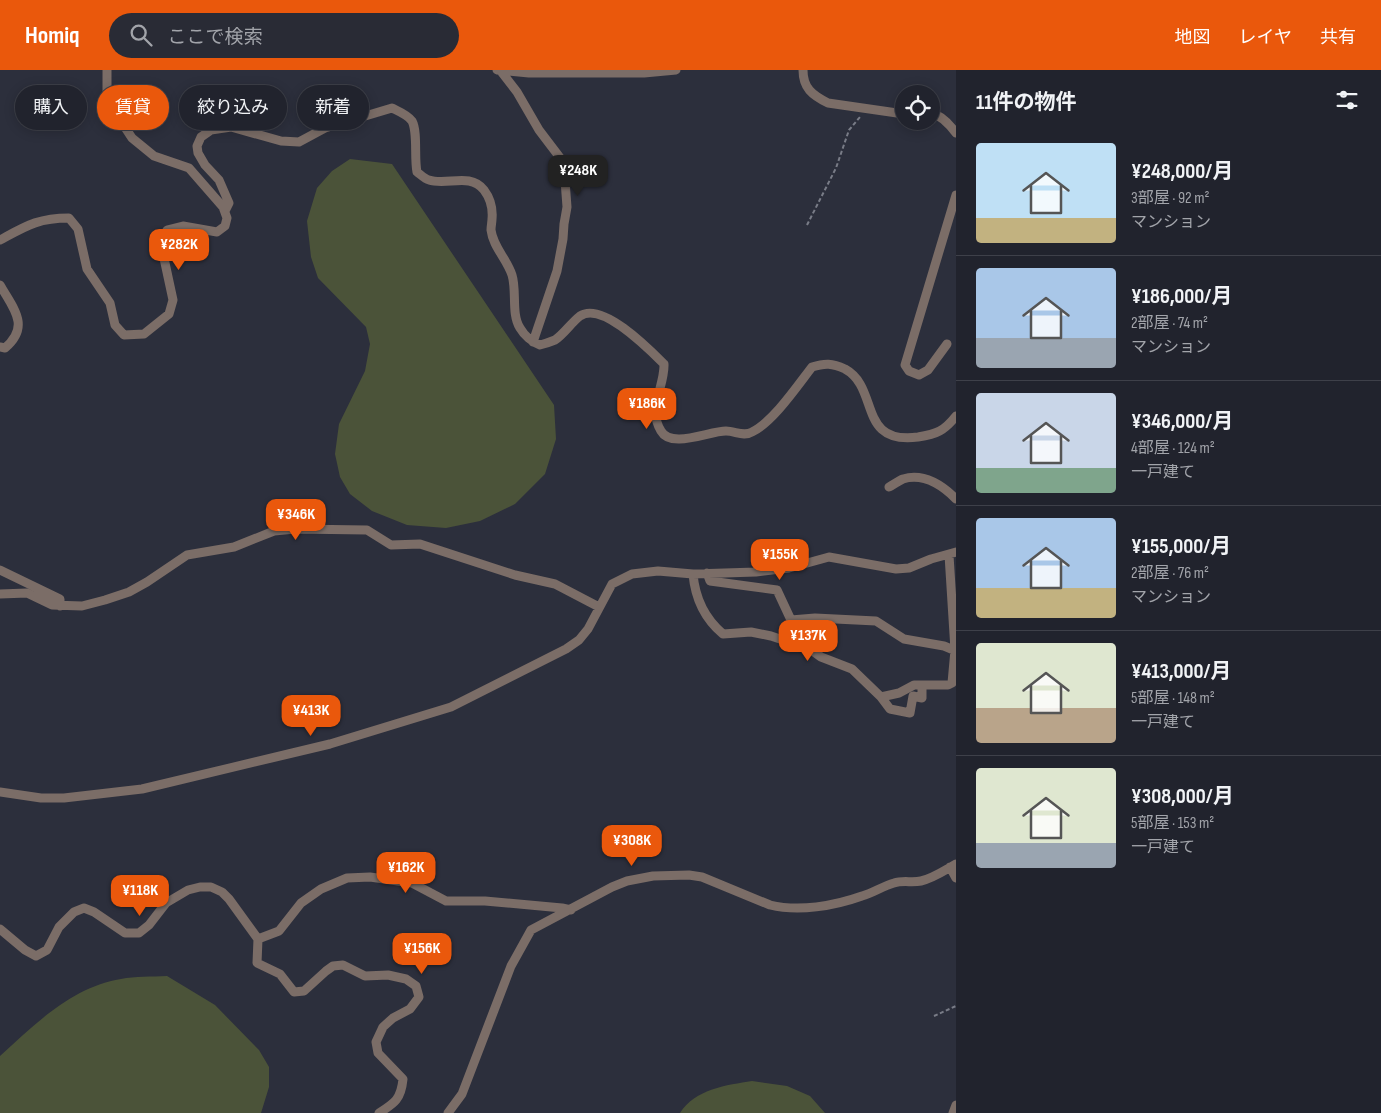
<!DOCTYPE html>
<html lang="ja">
<meta charset="utf-8">
<style>
:root{--surface:#21232d;--page:#292b35;--text:#f1f3f6;--muted:#a2a4aa;--line:#3e4049;--accent:#ea580c}
body{margin:0;font-family:"Sofia Sans Condensed","Noto Sans JP",sans-serif;background:var(--page);color:var(--text);height:100vh;display:flex;flex-direction:column;font-size:19px;white-space:nowrap}
*{box-sizing:border-box;margin:0}
p{font-size:16px;color:var(--muted)}
.icon{flex:none;width:28px;height:28px;fill:none;stroke:currentColor;stroke-width:2;stroke-linecap:round;stroke-linejoin:round}
.map{position:relative;flex:1;overflow:hidden}
.panel{display:flex;flex-direction:column;background:var(--surface);width:425px}
.panel>*{flex:none}
.banner{position:absolute;left:15px;top:15px;width:475px;height:45px;display:flex;gap:10px}
.fabs{position:absolute;left:895px;top:15px;display:grid;gap:10px}
.fabs a{display:grid;place-items:center;width:45px;height:45px;border-radius:50%;background:var(--surface);box-shadow:0 2px 12px #0003,0 0 0 1px var(--line);font-size:25px}
.price{position:absolute;translate:-50% -42px;padding:0 11px;border-radius:10px;background:var(--accent);color:#fff;font-size:16px;line-height:32px;filter:drop-shadow(0 1px 2px #0008)}
.price::after{content:'';position:absolute;left:50%;top:30px;width:15px;height:11px;margin-left:-8px;background:inherit;clip-path:polygon(0 0,100% 0,50% 100%)}
.price.on{background:#222;color:#fff}
ul{padding:0;list-style:none}
li{display:flex;align-items:center;gap:15px;height:125px;padding:0 20px}
li+li{border-top:1px solid var(--line)}
li span{display:grid;place-items:center;flex:none;width:140px;height:100px;border-radius:5px;color:#555}
li>.icon{margin-inline-start:auto}
span .icon{width:60px;height:60px;fill:#fffc;stroke-width:1}
li b{font-size:21px}
h2{display:flex;justify-content:space-between;align-items:center;height:60px;padding:0 20px;font-size:21px}
.pill{padding:0 18px;border-radius:22px;background:var(--surface);box-shadow:0 2px 12px #0003,0 0 0 1px var(--line);font-size:18px;line-height:45px}
.pill.on{background:var(--accent);color:#fff}
header{display:flex;align-items:center;gap:30px;box-sizing:border-box;height:70px;padding:0 25px;background:var(--accent);color:#fff}
header strong{font-size:24px}
nav{display:flex;gap:28px;margin-inline-start:auto;font-size:18px}
.search{width:350px;height:45px;background:var(--page);display:flex;align-items:center;gap:12px;box-sizing:border-box;padding:0 18px;border-radius:28px;color:var(--muted);font-size:19px}
main{display:flex;flex:1;min-height:0}
.map>svg:first-child{display:block}
</style>
<header>
<strong>Homiq</strong>
<div class="search"><svg class="icon" aria-label="search" viewBox="0 0 24 24"><circle cx="10" cy="10" r="6"/><path d="M15 15l6 6"/></svg>ここで検索</div>
<nav><a>地図</a><a>レイヤ</a><a>共有</a></nav>
</header>
<main>
<div class="map">
<svg width="956" height="1043" viewBox="0 0 956 1043">
<rect width="100%" height="100%" fill="#2c2f3c"/>
<path fill="#4b5339" d="M350 89 392 94 554 335 556 369 545 404 515 434 480 451 446 458 407 455 372 441 350 424 340 407 335 384 339 354 365 301 370 274 366 257 318 208 311 187 307 151 317 118 332 101Z
M167 906 215 935 259 980 269 997V1017L261 1043H0V986C35 954 72 917 121 909 135 906 152 907 167 906Z
M752 1011 787 1016 810 1026 825 1043H680C695 1019 727 1015 752 1011Z"/>
<g fill="none" stroke-linecap="round" stroke-linejoin="round">
<path stroke="#797c87" stroke-width="2" stroke-dasharray="4 2.5" stroke-linecap="butt" d="M807 155 836 98 849 60 860 47
M934 946 956 936"/>
<path stroke="#7b6d67" stroke-width="9" d="M497 0 529 3H644L676 0
M500 0 517 22 539 60 561 89 564 97 567 137 564 154 563 169 557 201 533 272
M803 0C803 18 812 25 828 33L904 44
M931 43C941 45 950 55 956 63
M225 141 229 133 219 110 205 95 198 83 197 76 201 67 211 60 231 57 281 71 299 72 325 58 392 38C398 41 408 45 412 51 418 62 414 88 417 102 421 105 425 109 429 110 447 116 470 102 484 120 490 128 493 138 492 149 492 152 491 156 491 160 493 177 507 189 512 205 517 221 511 244 520 258 524 265 532 272 540 275 544 274 550 272 555 270 564 264 571 253 580 246 602 231 649 279 664 294 665 316 647 339 661 361 671 379 709 361 726 361 735 361 744 367 752 362 773 352 798 315 812 297 825 293 832 293 845 299 880 318 857 375 918 367 937 364 944 361 956 346
M0 170C26 156 38 148 69 148L78 159 87 199 110 233 115 255 124 265 144 264 169 244 173 230 162 179 167 160 183 156 217 162 225 156 227 148 223 137 189 98 154 86 132 68 107 30V0
M0 215C13 238 31 256 5 278L0 277
M947 274 928 300 919 305 909 301 905 295 956 125
M889 417C893 415 898 411 903 409 923 403 942 415 956 429
M0 500 60 529V536
M707 503 710 511 777 520 791 550 815 548 876 551 904 569 944 576 956 581
M693 504C695 527 704 548 723 564L751 562 771 566 810 579 821 587 852 599 881 627 890 639 910 643 913 626 922 628V615
M0 524 27 523 52 535 82 536 105 530 129 522 147 512 187 485 234 477 274 461 295 459 367 460 391 475 420 474 515 505 555 514 599 537
M881 627 899 623 914 615H948L952 613 955 580 949 485
M0 722 41 728H64L142 719 330 674 451 637 566 579 579 570 588 559 612 514 632 504 658 501 693 504 756 502 789 498 829 487 896 499 909 498 931 489 956 482
M950 797 956 808
M0 859 25 880 36 886 47 880 59 857 74 842 84 838 94 842 125 863H139L149 855 166 833 188 820 200 817H211L222 822 229 829 258 869 257 893 280 904 294 922 304 921 326 901 333 896 343 895 365 906 388 905 406 909 416 916 419 927 410 939 393 948 383 957 376 972 378 983 403 1009C401 1029 395 1033 379 1043
M258 869 279 861 301 833 321 819 347 808 370 807 412 813 446 831H485L562 838 571 840
M448 1043 462 1024 511 896 531 860 612 817 627 811 653 806 689 805 702 807 770 835C799 842 834 836 862 826 873 823 883 816 894 813 903 810 912 813 921 811 934 808 945 800 956 794
M953 1043 956 1035"/>
</g>
</svg>
<div class="fabs">
<a><svg class="icon" aria-label="locate" viewBox="0 0 24 24"><circle cx="12" cy="12" r="6"/><path d="M12 2v4M12 18v4M2 12h4M18 12h4"/></svg></a>
</div>
<b class="price on" style="left:578px;top:127px">¥248K</b>
<b class="price" style="left:179px;top:201px">¥282K</b>
<b class="price" style="left:647px;top:360px">¥186K</b>
<b class="price" style="left:296px;top:471px">¥346K</b>
<b class="price" style="left:780px;top:511px">¥155K</b>
<b class="price" style="left:808px;top:592px">¥137K</b>
<b class="price" style="left:311px;top:667px">¥413K</b>
<b class="price" style="left:632px;top:797px">¥308K</b>
<b class="price" style="left:406px;top:824px">¥162K</b>
<b class="price" style="left:140px;top:847px">¥118K</b>
<b class="price" style="left:422px;top:905px">¥156K</b>
<div class="banner">
<a class="pill">購入</a>
<a class="pill on">賃貸</a>
<a class="pill">絞り込み</a>
<a class="pill">新着</a>
</div>
</div>
<section class="panel">
<h2>11件の物件<svg class="icon" aria-label="filters" viewBox="0 0 24 24"><path d="M4 7h16M4 17h16"/><circle cx="9" cy="7" r="2"/><circle cx="15" cy="17" r="2"/></svg></h2>
<ul>
<li><span style="background:linear-gradient(#bfe0f5 75%,#c2b280 0)"><svg class="icon" aria-label="home" viewBox="0 0 24 24"><path d="M3 11l9-7 9 7M6 9v11h12V9"/></svg></span><div><b>¥248,000/月</b><p>3部屋 · 92 m²</p><p>マンション</p></div></li>
<li><span style="background:linear-gradient(#a9c7e8 70%,#9aa5b1 0)"><svg class="icon" aria-label="home" viewBox="0 0 24 24"><path d="M3 11l9-7 9 7M6 9v11h12V9"/></svg></span><div><b>¥186,000/月</b><p>2部屋 · 74 m²</p><p>マンション</p></div></li>
<li><span style="background:linear-gradient(#c9d6e8 75%,#7fa58c 0)"><svg class="icon" aria-label="home" viewBox="0 0 24 24"><path d="M3 11l9-7 9 7M6 9v11h12V9"/></svg></span><div><b>¥346,000/月</b><p>4部屋 · 124 m²</p><p>一戸建て</p></div></li>
<li><span style="background:linear-gradient(#a9c7e8 70%,#c2b280 0)"><svg class="icon" aria-label="home" viewBox="0 0 24 24"><path d="M3 11l9-7 9 7M6 9v11h12V9"/></svg></span><div><b>¥155,000/月</b><p>2部屋 · 76 m²</p><p>マンション</p></div></li>
<li><span style="background:linear-gradient(#dfe7d0 65%,#b9a48a 0)"><svg class="icon" aria-label="home" viewBox="0 0 24 24"><path d="M3 11l9-7 9 7M6 9v11h12V9"/></svg></span><div><b>¥413,000/月</b><p>5部屋 · 148 m²</p><p>一戸建て</p></div></li>
<li><span style="background:linear-gradient(#dfe7d0 75%,#9aa5b1 0)"><svg class="icon" aria-label="home" viewBox="0 0 24 24"><path d="M3 11l9-7 9 7M6 9v11h12V9"/></svg></span><div><b>¥308,000/月</b><p>5部屋 · 153 m²</p><p>一戸建て</p></div></li>
</ul>
</section>
</main>
